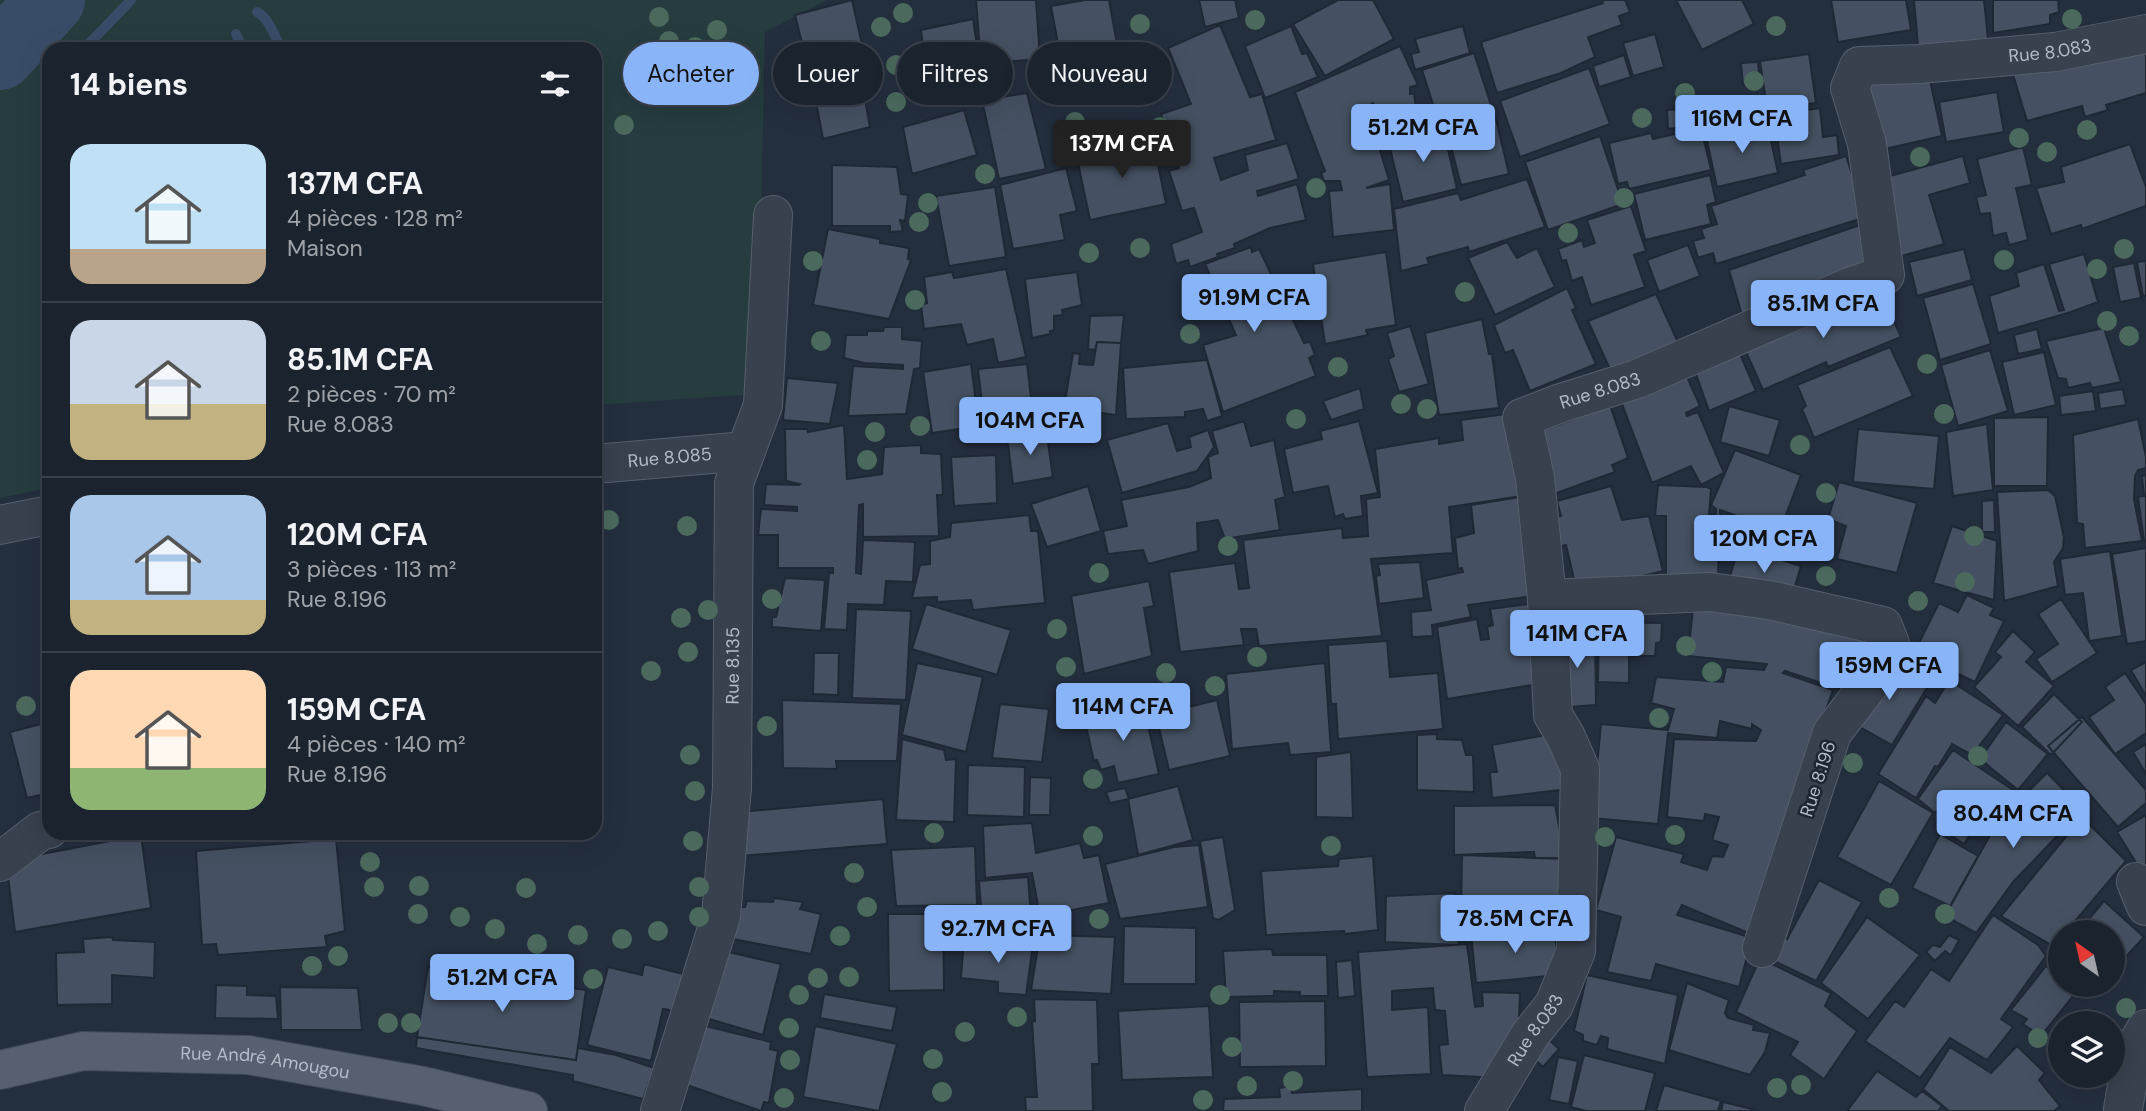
<!DOCTYPE html>
<html lang="fr">
<meta charset="utf-8">
<style>
:root{--surface:#1b232e;--page:#242b36;--text:#f1f3f6;--muted:#a0a4aa;--line:#39404a;--accent:#8ab4f8}
body{margin:0;font-family:"DM Sans",sans-serif;background:var(--page);color:var(--text);height:100vh;display:flex;flex-direction:column;font-size:26px;white-space:nowrap}
*{box-sizing:border-box;margin:0}
p{font-size:23px;color:var(--muted)}
.icon{flex:none;width:38px;height:38px;fill:none;stroke:currentColor;stroke-width:2;stroke-linecap:round;stroke-linejoin:round}
.map{position:relative;flex:1;overflow:hidden}
.sheet{position:absolute;left:42px;top:42px;width:560px;height:798px;display:flex;flex-direction:column;background:var(--surface);border-radius:21px;box-shadow:0 7px 28px #0002,0 0 0 2px var(--line)}
.sheet>*{flex:none}
.banner{position:absolute;left:623px;top:42px;width:665px;height:63px;display:flex;gap:14px}
.needle{width:46px;rotate:326deg}
.buttons{position:absolute;left:2048px;top:920px;display:grid;gap:14px}
.buttons a{display:grid;place-items:center;width:77px;height:77px;border-radius:50%;background:var(--surface);box-shadow:0 7px 28px #0002,0 0 0 2px var(--line);font-size:35px}
.price{position:absolute;translate:-50% -60px;padding:0 16px;border-radius:7px;background:var(--accent);color:#111;font-size:23px;line-height:46px;filter:drop-shadow(0 2px 4px #0008)}
.price::after{content:'';position:absolute;left:50%;top:42px;width:21px;height:16px;margin-left:-10px;background:inherit;clip-path:polygon(0 0,100% 0,50% 100%)}
.price.selected{background:#222;color:#fff}
ul{padding:0;list-style:none}
li{display:flex;align-items:center;gap:21px;height:175px;padding:0 28px}
li+li{border-top:2px solid var(--line)}
li span{display:grid;place-items:center;flex:none;width:196px;height:140px;border-radius:21px;color:#555}
li>.icon{margin-inline-start:auto}
span .icon{width:84px;height:84px;fill:#fffc;stroke-width:1}
li b{font-size:30px}
h2{display:flex;justify-content:space-between;align-items:center;height:84px;padding:0 28px;font-size:30px}
.pill{padding:0 24px;border-radius:32px;background:var(--surface);box-shadow:0 7px 28px #0002,0 0 0 2px var(--line);font-size:24px;line-height:63px}
.pill.selected{background:var(--accent);color:#111}
.map>svg:first-child{display:block}
</style>
<div class="map">
<svg width="2146" height="1111" viewBox="0 0 2146 1111">
<rect width="100%" height="100%" fill="#242f3e"/>
<path fill="#263c3f" d="M0 0H827L765 32 757 394 595 405V49H49V488L0 498Z"/>
<g fill="none" stroke-linecap="round" stroke-linejoin="round">
<path stroke="#394c67" stroke-width="10" d="M257 12C269 18 275 38 282 49
M236 34 243 49
M87 46 131 0"/>
<path stroke="#394c67" stroke-width="68" d="M0 56 51 0"/>
</g>
<path fill="#455162" stroke="#1f2835" stroke-width="2" d="M852 0 864 53 808 67 795 15Z
M976 0H1036L1040 59 981 64Z
M1085 0H1109L1118 49 1061 60 1051 6Z
M1199 0H1235L1239 18 1205 27Z
M1338 0H1373L1394 39 1325 76 1293 24Z
M1602 0H1625L1630 12 1619 16 1622 25 1588 37 1595 57 1561 73 1497 93 1481 42 1603 3Z
M1676 0H1742L1754 24 1702 50Z
M1831 0H1906L1911 30 1838 42Z
M1914 0H1984L1988 39 1918 46Z
M1993 0H2058L2059 12 2050 15V24L1993 33Z
M973 19 979 59 971 61 972 90 926 100 919 57 924 55 921 30Z
M1220 25 1250 97 1262 94 1276 140 1214 158 1221 180 1248 170 1245 155 1287 143 1299 179 1257 191 1258 196 1297 184 1306 220 1270 228 1234 244 1235 248 1217 254 1218 257 1190 267 1188 260 1176 264 1171 244 1202 232 1194 208 1182 211 1169 171 1179 168 1161 114 1191 104 1168 48Z
M1291 26 1302 54 1307 53 1318 77 1265 98 1245 46Z
M1463 26 1470 53 1415 70 1411 54 1419 52 1415 39Z
M1655 34 1664 67 1633 76 1623 43Z
M2143 44 2146 56V93L2106 105 2108 110 2085 117 2082 106 2027 121 2011 68Z
M1400 46 1418 85 1410 87V94L1414 93 1419 126 1380 131 1373 103 1367 107 1389 180 1366 188 1390 184 1394 230 1333 237 1329 191 1342 190 1340 181H1324L1321 173 1325 171 1295 92Z
M1474 53 1492 108 1440 126 1422 70Z
M1809 54 1816 103 1767 109 1760 61Z
M1624 55 1631 77 1599 87 1593 66Z
M858 60 870 127 823 139 810 70Z
M1758 62 1760 84 1743 85 1741 63Z
M1589 68 1610 124 1520 157 1500 101Z
M1928 71 1942 136 1876 151 1869 84Z
M1997 92 2004 132 1946 142 1939 102Z
M1027 93 1046 169 999 179 982 100Z
M1734 98 1739 122 1704 128 1700 104Z
M1698 107 1700 125 1668 129 1667 110Z
M1820 108 1823 137 1837 135 1839 155 1781 164 1774 115Z
M964 110 977 155 912 174 903 127Z
M1495 115 1509 174 1461 185 1446 127Z
M1767 122 1778 173 1717 187 1706 136Z
M1443 127 1457 189 1403 202 1388 140Z
M1701 128 1711 170 1629 189 1627 182 1618 184 1609 143 1651 133 1653 139Z
M1600 136 1623 204 1548 230 1525 162Z
M1153 140 1166 204 1090 220 1077 158Z
M2130 144 2146 187V206L2082 229 2081 225 2051 234 2036 188 2064 182 2061 167Z
M2023 147 2032 185 2016 188 2028 240 2009 245 2006 233 1993 236 1990 213 1980 214 1976 197 1986 195 1977 159Z
M1846 156 1866 217 1716 264 1713 253 1698 258 1693 241 1704 238 1701 229 1717 224 1711 206 1805 175 1803 170Z
M1963 156 1970 183 1929 195 1944 244 1898 257 1879 179Z
M832 165 897 167 901 194 908 195 905 221 900 220 903 231 890 232V226H832Z
M1066 168 1077 211 1060 215 1065 240 1013 249 1000 185Z
M1710 175 1716 202 1707 205 1711 224 1645 240 1634 194Z
M1527 179 1545 227 1469 252 1468 247 1427 258 1429 264 1401 271 1394 209 1458 193 1461 200Z
M995 187 1006 257 949 266 936 196Z
M1631 206 1646 251 1634 255 1645 287 1591 305 1582 277 1572 281 1566 260 1562 261 1558 249 1582 240 1584 247 1595 243 1587 220Z
M1860 225 1873 267 1744 322 1729 270Z
M828 229 880 239V243L909 248 908 259 911 260 889 319 813 305Z
M1507 242 1517 258 1537 248 1555 287 1495 315 1468 258Z
M1688 245 1700 276 1659 292 1647 260Z
M1251 247 1252 252 1259 249 1304 343 1310 342 1315 355 1309 358 1316 376 1223 412 1203 345 1236 335 1205 264Z
M1964 249 1972 280 1917 296 1909 262Z
M1386 252 1396 325 1366 330 1368 335 1325 344 1313 264Z
M2084 254 2098 302 2071 312 1998 333 1989 296 2019 286 2016 273 2044 264 2059 311 2064 310 2049 264Z
M2146 261V296H2143L2137 262Z
M2134 263 2141 298 2120 302 2113 267Z
M1006 269 1026 357 998 363 993 339 967 345 961 324 924 329 921 305 927 303 924 277 952 272 954 278Z
M1077 272 1082 305 1062 310 1063 315 1054 316V330L1050 331V334L1032 338 1025 279Z
M1973 284 1991 344 1940 360 1923 298Z
M1567 288 1576 308 1572 310 1596 364 1530 391 1513 350 1505 353 1494 325Z
M1880 290 1901 337 1828 367 1826 362 1763 390 1743 345Z
M1656 294 1681 349 1614 378 1588 321Z
M1124 315 1121 343 1097 342 1095 350 1088 349 1090 316Z
M1482 319 1489 354H1492L1499 408 1439 415 1425 333Z
M1410 326 1429 384 1399 392 1388 359 1394 356 1387 333Z
M884 327H902V339L922 341 920 368 914 369 906 414 848 416 853 366 903 369V365L864 363 844 358 846 335H867V331H883Z
M2104 328 2121 382 2092 388 2090 383 2068 388 2066 379 2058 378 2046 341Z
M2037 329 2042 349 2018 354 2014 335Z
M1097 342 1121 343 1116 415 1064 408 1073 353 1080 354 1079 364 1093 365Z
M1890 347 1913 396 1814 438 1802 409 1806 406 1797 385Z
M1990 350 2008 411 1958 426 1941 365Z
M2044 352 2056 405 2014 415 2002 362Z
M1740 354 1756 391 1709 411 1696 374Z
M1207 360 1222 416 1207 421 1203 409 1185 412V417L1126 419 1123 368Z
M971 364 979 426 932 433 923 372Z
M1027 364 1034 423 985 429 978 369Z
M1683 368 1700 406 1686 413 1687 416 1698 412 1724 473 1701 485 1691 466 1652 483 1619 396Z
M787 378 838 383 830 424 783 420Z
M1360 388 1364 409 1331 420 1323 401Z
M2123 389 2126 405 2100 409 2098 393Z
M2093 391 2096 411 2061 415 2059 396Z
M1610 405 1628 458 1612 465 1615 472 1551 495 1531 435Z
M1729 406 1780 420 1769 456 1720 442Z
M1506 414 1522 496 1449 507 1453 553 1371 559 1382 636 1259 646 1256 629H1241L1244 645 1180 652 1169 572 1235 563 1239 589 1249 588 1243 540 1342 528 1343 538 1368 536 1366 499 1380 497 1375 449 1439 438V444L1463 440 1461 420Z
M2048 417 2047 486H1994V418Z
M2138 419 2146 457V468L2138 470 2135 476 2134 499 2142 541 2085 548 2083 524 2077 523 2073 435Z
M1244 421 1251 446 1274 440 1285 497 1275 500 1280 530 1225 539 1218 520 1197 523 1198 551 1148 564 1143 550 1108 554 1103 531 1127 526 1121 500 1189 487 1211 478 1208 457 1218 453 1212 431Z
M1359 421 1378 493 1361 496 1363 516 1345 519 1343 514 1335 517 1328 486 1293 493 1284 449 1322 439 1320 431Z
M1168 423 1177 451 1191 447 1189 437 1208 430 1214 447 1197 471 1122 493 1107 440Z
M1987 424 1993 490 1953 496 1946 432Z
M844 425 847 479 882 474 884 447 921 445V453L941 454 943 495H937L939 536 863 537V504L859 505 856 573 861 574 863 540 915 542 913 582 886 581 884 605 848 604 847 630 824 629 829 573H833V568H778V535H758L761 509 797 511V507L764 505 766 484 799 485 800 484 786 481 785 429H807L808 432Z
M1046 429 1053 477 1013 484 1007 436Z
M1858 429 1939 436 1934 489 1853 482Z
M1735 450 1801 475 1780 531 1720 510 1718 577 1666 580V516H1655L1658 485 1707 487 1711 489 1709 515 1716 514V509L1711 505Z
M996 455 997 503 954 506 951 457Z
M2146 475V541H2144L2138 497 2144 496 2142 476Z
M1839 482 1917 503 1897 573 1837 559 1846 526 1828 519Z
M1088 486 1101 531 1047 547 1031 504Z
M1611 486 1622 520 1649 516 1663 571 1577 592 1566 545 1553 548 1548 519 1561 516 1557 501Z
M2048 490 2055 496 2064 537 2063 548 2054 562 2058 586 2004 601 1997 492Z
M1520 497 1533 596 1468 605 1471 617 1432 625 1433 636 1412 637 1411 612 1431 610 1426 580 1463 572 1462 568 1458 569 1455 538 1474 533 1471 505Z
M1994 500 1995 532H1982V501Z
M1029 515 1031 531H1038L1045 603 973 610 971 600 937 602V597L912 598 920 565 930 564V541L950 537 951 523Z
M1952 526 1997 541 1994 600 1933 583Z
M1739 547 1801 566 1790 603 1727 585Z
M2146 548V641L2127 644 2112 554Z
M2110 551 2122 636 2089 641 2083 593 2065 595 2060 559Z
M1420 562 1424 598 1379 604 1376 576 1380 575 1378 564Z
M785 578 825 580 821 631 772 627V617H776Z
M1149 581 1154 606 1144 608 1152 656 1084 674 1071 596Z
M1967 595 1994 608 1990 615 2004 621 1975 682 1914 653 1939 603 1958 612Z
M1694 599 1874 640 1855 694 1785 671 1783 673 1833 690 1767 874 1758 937 1682 905 1677 915 1752 938 1739 987 1656 964 1651 981 1607 972 1621 917 1596 910 1616 837 1684 854 1681 862 1707 870 1712 856 1723 857 1728 845 1712 840 1719 817 1705 814 1704 821 1667 817 1674 739 1756 741 1761 730 1752 724V729L1720 721 1717 738 1668 733 1658 824 1592 818 1601 724 1668 730 1674 709 1651 703 1656 677 1723 682 1726 667 1764 670 1767 664 1688 656Z
M2061 599 2097 653 2052 682 2036 659 2058 644 2038 614Z
M1536 603 1544 683 1447 699 1437 627 1477 619 1481 640 1489 639 1487 627 1493 625 1490 609Z
M1593 603 1594 630 1558 632 1557 605Z
M926 604 1011 630 997 675 912 649Z
M856 609 911 611 906 700 852 698Z
M1599 622 1662 623 1661 642 1656 643 1655 656H1629V683L1598 682Z
M1595 631 1596 705 1555 708 1561 633Z
M2013 631 2035 652 2026 662 2054 686 2018 726 1974 687 2001 657 1995 652Z
M1387 641 1390 677 1438 673 1443 729 1338 739 1336 704H1331L1328 645Z
M814 653H839L838 695 813 694Z
M1886 659 1930 683 1892 745 1849 721Z
M2146 662V696L2131 670Z
M917 663 983 677 966 752 902 735Z
M1325 663 1331 752 1290 755 1288 743 1232 749 1226 674Z
M2125 673 2146 704V733L2115 754 2089 717 2114 700 2105 687Z
M1949 680 2003 715 1972 755 1952 744 1938 767 1935 766 1916 798 1878 774 1926 696 1935 703Z
M2054 694 2082 722 2051 755 2022 727Z
M782 700 901 704 897 761H836L837 769 783 768Z
M1217 700 1230 756 1169 770 1156 715Z
M1143 703 1159 774 1118 783 1114 766 1101 770 1097 760 1094 761 1084 718Z
M1000 704 1049 709 1042 762 992 758Z
M2082 717 2146 790V803L2118 827 2048 746Z
M49 722V793L27 798 10 732Z
M2006 722 2048 754 2018 790 1980 759Z
M1557 733 1569 789 1492 798 1490 772H1497L1492 745Z
M1437 734V739L1462 740 1466 755H1473L1474 792 1417 790V735Z
M902 739 944 750 946 760 956 759 954 822 896 820Z
M2146 744V774L2133 752Z
M1953 750 2016 792 1990 826 1979 821 1964 844 1935 825 1950 803 1945 800 1935 813 1918 799Z
M1351 752 1353 818 1316 817V757Z
M968 765 1025 767 1024 817 967 815Z
M2047 773 2083 809 2013 882 1976 933 1945 916 1998 821Z
M1030 777 1051 778 1050 815H1029Z
M1879 781 1933 813 1891 885 1837 857Z
M1178 786 1193 840 1138 855 1128 799Z
M1125 788 1129 799 1110 803 1106 792Z
M883 799 887 844 740 856 739 812Z
M1555 805 1565 858H1535L1534 852 1454 855V806Z
M2146 815V866L2140 869 2117 832Z
M2082 817 2126 861 2065 933H2060V938L2053 946 2001 916Z
M1032 823 1036 853 1080 843 1084 858 1099 855 1109 903 1040 916 1032 873 985 878 983 826Z
M1940 834 1978 856 1950 906 1912 888Z
M141 835 151 908 15 932 6 861Z
M1223 837 1235 910 1218 920 1213 918 1200 841Z
M336 839 345 931 325 936 327 947 218 955 216 944 202 945 196 851Z
M1199 845 1208 907 1120 919 1105 864 1174 847Z
M975 846 977 905 896 906 891 850Z
M1462 855 1564 859 1563 922H1461Z
M1373 856 1378 930 1345 934 1344 931 1266 935 1261 871 1338 866 1339 859Z
M1028 877 1031 917 982 920 979 881Z
M1819 880 1862 902 1816 981 1766 957 1780 935 1787 939Z
M1455 893 1459 945 1385 942 1386 896Z
M774 898 803 902 800 909 821 914 811 954 728 938 735 907H745L747 901 773 902Z
M2104 901 2144 937 2112 972V933H2077Z
M888 914H943L944 990 889 991Z
M1993 915 2038 945 2046 956 2001 1019 2013 1027 1987 1060 1950 1038 1920 1078 1865 1041 1895 1001 1904 1007 1931 969 1949 981Z
M1867 917 1920 955 1868 1019 1821 983Z
M1124 926 1196 928V984H1123Z
M1555 929 1559 975 1476 983 1471 934Z
M1040 935 1115 937 1111 994 1031 990Z
M1949 935 1959 940 1951 955 1945 951 1935 961 1926 952 1933 945 1940 947Z
M112 937 113 940 155 942 154 978 112 975V1004L57 1005 56 953 84 952 83 939Z
M964 940 1033 945 1026 995 998 993V982L961 978Z
M1467 944 1475 1007 1483 1006 1482 992 1520 993 1519 1019 1500 1078 1442 1075 1439 1045 1448 1044 1445 1011 1435 1010 1433 988 1392 991V1010L1428 1007 1431 1074 1367 1077 1358 952Z
M1272 949 1273 955H1327L1328 996H1300V992L1274 991V996L1226 997 1223 951Z
M724 951 781 964 763 1035 706 1018Z
M1760 958 1831 993 1825 1006 1857 1031 1824 1079 1790 1055 1798 1042 1736 1012Z
M1352 960 1355 996 1338 998 1336 962Z
M644 964 683 974 675 1011 663 1009 651 1061 587 1045 608 967 642 975Z
M2046 966 2060 976V985H2072L2078 990 2041 1036 2023 1024 2027 1019 2011 1010Z
M428 967 542 988 543 984 586 990 576 1060 417 1037Z
M1587 975 1678 995 1665 1064 1607 1049 1608 1038 1601 1036 1597 1045 1583 1041V1035L1574 1031Z
M1687 983 1729 1000 1725 1013 1728 1018 1754 1025 1753 1030 1770 1033 1765 1052 1750 1075 1669 1050Z
M216 985 247 986V995L276 996 278 1019 215 1018Z
M280 987 358 988 362 1030H281Z
M824 994 897 1007 892 1031 820 1018Z
M1034 999 1097 1000 1099 1064H1092L1093 1111H1026L1025 1097H1037L1032 1022 1035 1021Z
M1325 1001 1326 1066 1240 1067 1239 1002Z
M1209 1006 1213 1077 1122 1080 1118 1011Z
M2094 1009 2128 1033 2112 1056V1024H2084Z
M697 1024 771 1042 770 1049 778 1051 769 1103 764 1102 761 1111 684 1084Z
M815 1026 897 1044 879 1111 803 1097Z
M1545 1036 1559 1049 1543 1067 1528 1053Z
M417 1037 576 1060 578 1048 616 1055 654 1068 643 1099 573 1081V1075L416 1048Z
M2017 1046 2045 1073 2039 1080 2060 1106 2054 1111H1949L1923 1089 1950 1047 1991 1073Z
M1584 1055 1655 1073 1645 1111H1586L1571 1107Z
M1558 1057 1578 1061 1569 1104 1549 1100Z
M1877 1071 1916 1097 1922 1091 1942 1106 1938 1111H1847Z
M1664 1085 1721 1101 1718 1111H1656Z
M1291 1086 1292 1093 1362 1089V1111H1223L1224 1099 1280 1097 1279 1088Z
M1723 1102 1760 1111H1721Z"/>
<g fill="none" stroke-linecap="round" stroke-linejoin="round">
<g stroke="#565f6c" stroke-width="40">
<g id="minor">
<path id="s1" d="M595 464 746 451"/>
<path d="M0 525 49 515"/>
<path d="M1547 599 1710 592 1769 600 1883 626 1890 644 1884 665 1832 733 1762 948"/>
<path d="M0 862 40 831 49 829"/>
<path d="M2136 882 2146 906"/>
<path d="M2123 1109 2133 1051 2146 1029"/>
<path id="s2" d="M660 1111 721 916 732 788 734 483 763 405 773 215"/>
<path id="s3" d="M1484 1111 1530 1035 1554 1005 1576 951 1580 769 1566 737 1553 715 1547 599 1535 478 1522 418 1561 403 1637 379 1852 286 1885 275 1867 144 1850 88 1859 66 1919 64 2055 52 2146 34"/>
</g>
</g>
<g stroke="#414a57" stroke-width="40">
<g id="major">
<path id="s4" d="M0 1070 83 1051 248 1055 423 1086 528 1111"/>
</g>
</g>
<use href="#minor" stroke="#38414e" stroke-width="38"/>
<use href="#major" stroke="#56606e" stroke-width="38"/>
</g>
<g fill="#4b6a5d">
<circle cx="903" cy="13" r="10"/>
<circle cx="659" cy="17" r="10"/>
<circle cx="2072" cy="19" r="10"/>
<circle cx="1255" cy="20" r="10"/>
<circle cx="1140" cy="24" r="10"/>
<circle cx="1776" cy="26" r="10"/>
<circle cx="881" cy="27" r="10"/>
<circle cx="717" cy="30" r="10"/>
<circle cx="669" cy="41" r="10"/>
<circle cx="695" cy="47" r="10"/>
<circle cx="896" cy="65" r="10"/>
<circle cx="798" cy="75" r="10"/>
<circle cx="1754" cy="81" r="10"/>
<circle cx="1152" cy="85" r="10"/>
<circle cx="1685" cy="93" r="10"/>
<circle cx="896" cy="102" r="10"/>
<circle cx="1642" cy="118" r="10"/>
<circle cx="1075" cy="122" r="10"/>
<circle cx="624" cy="125" r="10"/>
<circle cx="1160" cy="127" r="10"/>
<circle cx="2087" cy="130" r="10"/>
<circle cx="2019" cy="138" r="10"/>
<circle cx="2047" cy="152" r="10"/>
<circle cx="1173" cy="156" r="10"/>
<circle cx="1920" cy="157" r="10"/>
<circle cx="985" cy="174" r="10"/>
<circle cx="1316" cy="188" r="10"/>
<circle cx="1624" cy="198" r="10"/>
<circle cx="928" cy="203" r="10"/>
<circle cx="919" cy="222" r="10"/>
<circle cx="1568" cy="233" r="10"/>
<circle cx="1140" cy="248" r="10"/>
<circle cx="2124" cy="249" r="10"/>
<circle cx="1089" cy="253" r="10"/>
<circle cx="2004" cy="260" r="10"/>
<circle cx="813" cy="261" r="10"/>
<circle cx="2097" cy="269" r="10"/>
<circle cx="1305" cy="287" r="10"/>
<circle cx="1195" cy="291" r="10"/>
<circle cx="1465" cy="292" r="10"/>
<circle cx="915" cy="300" r="10"/>
<circle cx="2107" cy="321" r="10"/>
<circle cx="1190" cy="334" r="10"/>
<circle cx="2129" cy="336" r="10"/>
<circle cx="821" cy="341" r="10"/>
<circle cx="1927" cy="364" r="10"/>
<circle cx="1338" cy="367" r="10"/>
<circle cx="1401" cy="404" r="10"/>
<circle cx="1427" cy="409" r="10"/>
<circle cx="1944" cy="414" r="10"/>
<circle cx="1296" cy="419" r="10"/>
<circle cx="920" cy="426" r="10"/>
<circle cx="875" cy="432" r="10"/>
<circle cx="1800" cy="445" r="10"/>
<circle cx="867" cy="460" r="10"/>
<circle cx="1826" cy="493" r="10"/>
<circle cx="609" cy="520" r="10"/>
<circle cx="687" cy="526" r="10"/>
<circle cx="1974" cy="536" r="10"/>
<circle cx="1228" cy="546" r="10"/>
<circle cx="1099" cy="573" r="10"/>
<circle cx="1826" cy="576" r="10"/>
<circle cx="1965" cy="582" r="10"/>
<circle cx="772" cy="599" r="10"/>
<circle cx="1918" cy="601" r="10"/>
<circle cx="708" cy="610" r="10"/>
<circle cx="681" cy="618" r="10"/>
<circle cx="1057" cy="629" r="10"/>
<circle cx="1686" cy="646" r="10"/>
<circle cx="688" cy="652" r="10"/>
<circle cx="1257" cy="657" r="10"/>
<circle cx="1066" cy="667" r="10"/>
<circle cx="651" cy="671" r="10"/>
<circle cx="1712" cy="672" r="10"/>
<circle cx="1166" cy="673" r="10"/>
<circle cx="1215" cy="686" r="10"/>
<circle cx="1171" cy="701" r="10"/>
<circle cx="26" cy="706" r="10"/>
<circle cx="1659" cy="718" r="10"/>
<circle cx="767" cy="726" r="10"/>
<circle cx="690" cy="755" r="10"/>
<circle cx="1978" cy="756" r="10"/>
<circle cx="1853" cy="763" r="10"/>
<circle cx="1093" cy="779" r="10"/>
<circle cx="695" cy="791" r="10"/>
<circle cx="934" cy="833" r="10"/>
<circle cx="1675" cy="835" r="10"/>
<circle cx="1093" cy="836" r="10"/>
<circle cx="1605" cy="837" r="10"/>
<circle cx="693" cy="841" r="10"/>
<circle cx="1331" cy="846" r="10"/>
<circle cx="370" cy="862" r="10"/>
<circle cx="854" cy="873" r="10"/>
<circle cx="419" cy="886" r="10"/>
<circle cx="374" cy="887" r="10"/>
<circle cx="699" cy="887" r="10"/>
<circle cx="526" cy="888" r="10"/>
<circle cx="1889" cy="898" r="10"/>
<circle cx="867" cy="907" r="10"/>
<circle cx="418" cy="914" r="10"/>
<circle cx="1945" cy="914" r="10"/>
<circle cx="460" cy="917" r="10"/>
<circle cx="699" cy="917" r="10"/>
<circle cx="1099" cy="919" r="10"/>
<circle cx="989" cy="927" r="10"/>
<circle cx="495" cy="929" r="10"/>
<circle cx="658" cy="931" r="10"/>
<circle cx="578" cy="935" r="10"/>
<circle cx="840" cy="936" r="10"/>
<circle cx="622" cy="939" r="10"/>
<circle cx="537" cy="944" r="10"/>
<circle cx="338" cy="956" r="10"/>
<circle cx="312" cy="966" r="10"/>
<circle cx="849" cy="977" r="10"/>
<circle cx="818" cy="978" r="10"/>
<circle cx="593" cy="979" r="10"/>
<circle cx="799" cy="995" r="10"/>
<circle cx="1220" cy="995" r="10"/>
<circle cx="2126" cy="1008" r="10"/>
<circle cx="1017" cy="1017" r="10"/>
<circle cx="388" cy="1023" r="10"/>
<circle cx="411" cy="1023" r="10"/>
<circle cx="789" cy="1028" r="10"/>
<circle cx="965" cy="1032" r="10"/>
<circle cx="2038" cy="1038" r="10"/>
<circle cx="1232" cy="1047" r="10"/>
<circle cx="933" cy="1059" r="10"/>
<circle cx="790" cy="1060" r="10"/>
<circle cx="1293" cy="1081" r="10"/>
<circle cx="1801" cy="1085" r="10"/>
<circle cx="1247" cy="1086" r="10"/>
<circle cx="1777" cy="1088" r="10"/>
<circle cx="942" cy="1092" r="10"/>
<circle cx="784" cy="1098" r="10"/>
<circle cx="1203" cy="1100" r="10"/>
</g>
<g text-anchor="middle" dominant-baseline="central" stroke-width="5" stroke-linejoin="round" paint-order="stroke">
<g font-size="18" fill="#b4bcc9" stroke="#1d2633">
<text stroke="none"><textPath href="#s3" startOffset="1524">Rue 8.083</textPath></text>
<text stroke="none"><textPath href="#s3" startOffset="810">Rue 8.083</textPath></text>
<text stroke="none"><textPath href="#s1" startOffset="75">Rue 8.085</textPath></text>
<text stroke="none"><textPath href="#s2" startOffset="455">Rue 8.135</textPath></text>
<text transform="translate(1818 779) rotate(-72)">Rue 8.196</text>
<text stroke="none"><textPath href="#s3" startOffset="96">Rue 8.083</textPath></text>
<text stroke="none"><textPath href="#s4" startOffset="268">Rue André Amougou</textPath></text>
</g>
</g>
</svg>
<div class="buttons">
<a><svg class="needle" viewBox="-14 -14 28 28"><path d="M0-13l5 13h-10z" fill="#e53935"/><path d="M0 13l5-13h-10z" fill="#a0a4aa"/></svg></a>
<a><svg class="icon" aria-label="layers" viewBox="0 0 24 24"><path d="M12 4l9 5-9 5-9-5zM3 14l9 5 9-5"/></svg></a>
</div>
<b class="price" style="left:1742px;top:155px">116M CFA</b>
<b class="price" style="left:1423px;top:164px">51.2M CFA</b>
<b class="price selected" style="left:1122px;top:180px">137M CFA</b>
<b class="price" style="left:1254px;top:334px">91.9M CFA</b>
<b class="price" style="left:1823px;top:340px">85.1M CFA</b>
<b class="price" style="left:1030px;top:457px">104M CFA</b>
<b class="price" style="left:1764px;top:575px">120M CFA</b>
<b class="price" style="left:1577px;top:670px">141M CFA</b>
<b class="price" style="left:1889px;top:702px">159M CFA</b>
<b class="price" style="left:1123px;top:743px">114M CFA</b>
<b class="price" style="left:2013px;top:850px">80.4M CFA</b>
<b class="price" style="left:1515px;top:955px">78.5M CFA</b>
<b class="price" style="left:998px;top:965px">92.7M CFA</b>
<b class="price" style="left:502px;top:1014px">51.2M CFA</b>
<div class="banner">
<a class="pill selected">Acheter</a>
<a class="pill">Louer</a>
<a class="pill">Filtres</a>
<a class="pill">Nouveau</a>
</div>
<section class="sheet">
<h2>14 biens<svg class="icon" aria-label="filters" viewBox="0 0 24 24"><path d="M4 7h16M4 17h16"/><circle cx="9" cy="7" r="2"/><circle cx="15" cy="17" r="2"/></svg></h2>
<ul>
<li><span style="background:linear-gradient(#bfe0f5 75%,#b9a48a 0)"><svg class="icon" aria-label="home" viewBox="0 0 24 24"><path d="M3 11l9-7 9 7M6 9v11h12V9"/></svg></span><div><b>137M CFA</b><p>4 pièces · 128 m²</p><p>Maison</p></div></li>
<li><span style="background:linear-gradient(#c9d6e8 60%,#c2b280 0)"><svg class="icon" aria-label="home" viewBox="0 0 24 24"><path d="M3 11l9-7 9 7M6 9v11h12V9"/></svg></span><div><b>85.1M CFA</b><p>2 pièces · 70 m²</p><p>Rue 8.083</p></div></li>
<li><span style="background:linear-gradient(#a9c7e8 75%,#c2b280 0)"><svg class="icon" aria-label="home" viewBox="0 0 24 24"><path d="M3 11l9-7 9 7M6 9v11h12V9"/></svg></span><div><b>120M CFA</b><p>3 pièces · 113 m²</p><p>Rue 8.196</p></div></li>
<li><span style="background:linear-gradient(#ffd9b3 70%,#8fb573 0)"><svg class="icon" aria-label="home" viewBox="0 0 24 24"><path d="M3 11l9-7 9 7M6 9v11h12V9"/></svg></span><div><b>159M CFA</b><p>4 pièces · 140 m²</p><p>Rue 8.196</p></div></li>
</ul>
</section>
</div>
